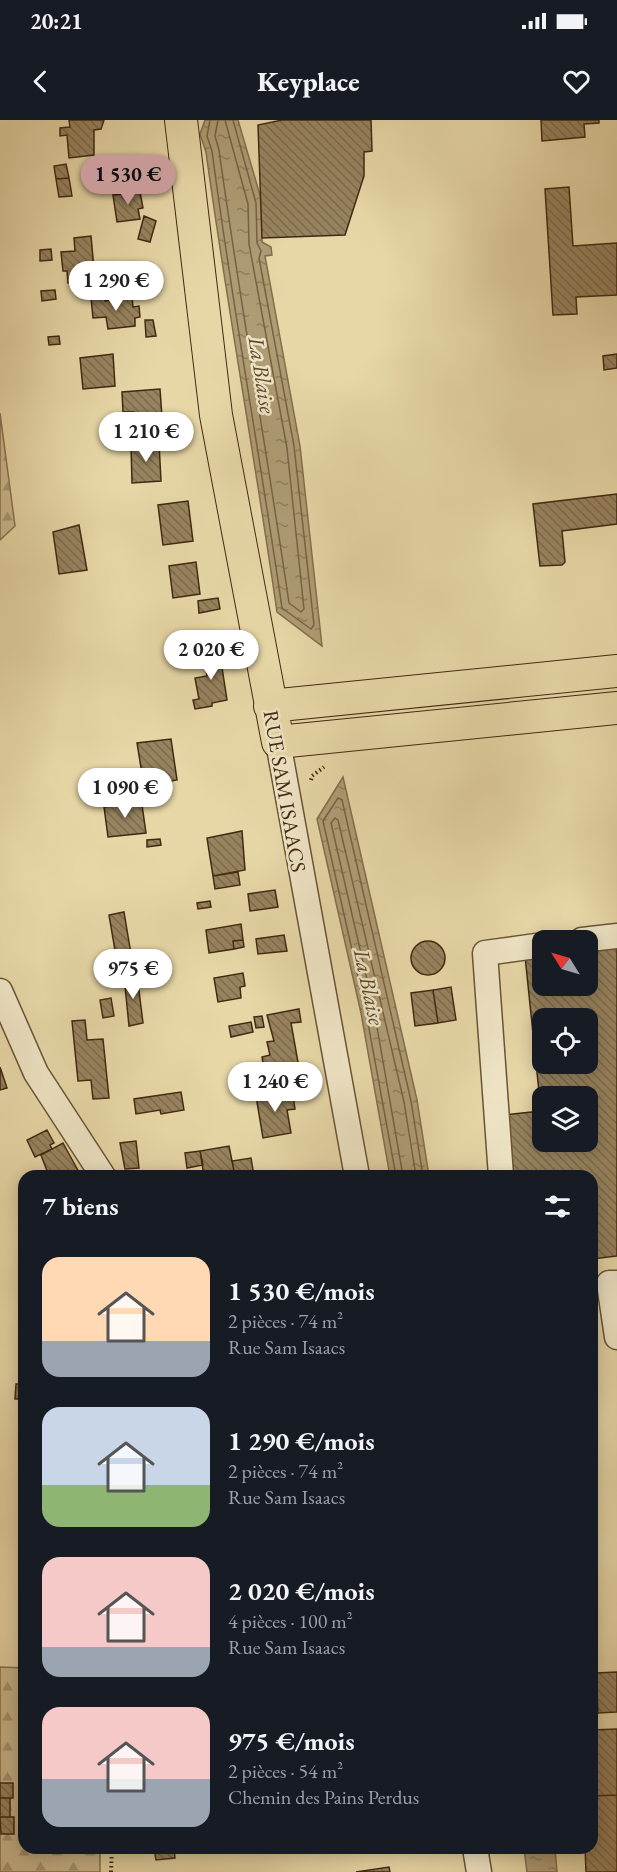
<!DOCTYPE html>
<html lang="fr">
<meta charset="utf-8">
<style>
:root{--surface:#171b24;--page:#20242c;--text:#f1f3f6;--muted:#9ea1a6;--accent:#c59692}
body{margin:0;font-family:"EB Garamond",serif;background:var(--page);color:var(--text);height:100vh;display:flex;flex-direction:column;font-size:22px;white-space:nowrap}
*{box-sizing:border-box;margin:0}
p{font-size:20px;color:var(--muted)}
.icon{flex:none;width:33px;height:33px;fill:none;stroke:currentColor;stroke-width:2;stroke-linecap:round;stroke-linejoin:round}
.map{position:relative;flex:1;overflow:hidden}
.side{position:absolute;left:18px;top:1050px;width:580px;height:684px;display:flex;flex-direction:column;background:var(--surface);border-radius:18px;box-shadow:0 3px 15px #0003}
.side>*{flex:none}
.needle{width:39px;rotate:307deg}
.buttons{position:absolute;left:532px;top:810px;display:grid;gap:12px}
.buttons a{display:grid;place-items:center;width:66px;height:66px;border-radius:12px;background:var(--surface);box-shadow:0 3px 15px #0003;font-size:30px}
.price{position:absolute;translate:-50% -51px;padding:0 14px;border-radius:21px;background:#fff;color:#222;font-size:20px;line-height:39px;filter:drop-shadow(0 2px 3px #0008)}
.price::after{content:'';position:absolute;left:50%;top:36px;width:18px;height:14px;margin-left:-9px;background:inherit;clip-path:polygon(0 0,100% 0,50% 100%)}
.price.current{background:var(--accent);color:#111}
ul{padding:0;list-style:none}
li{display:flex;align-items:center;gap:18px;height:150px;padding:0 24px}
li span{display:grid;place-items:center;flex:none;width:168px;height:120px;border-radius:18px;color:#555}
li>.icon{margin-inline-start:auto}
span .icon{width:72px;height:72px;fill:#fffc;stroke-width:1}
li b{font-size:26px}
h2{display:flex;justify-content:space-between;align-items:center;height:72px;padding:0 24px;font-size:26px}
.status{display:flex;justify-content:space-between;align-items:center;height:42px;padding:0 30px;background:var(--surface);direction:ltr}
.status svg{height:16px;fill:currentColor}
header{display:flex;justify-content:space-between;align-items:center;height:78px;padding:0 24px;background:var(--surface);font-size:27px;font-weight:800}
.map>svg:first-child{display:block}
</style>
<div class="status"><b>20:21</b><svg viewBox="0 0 49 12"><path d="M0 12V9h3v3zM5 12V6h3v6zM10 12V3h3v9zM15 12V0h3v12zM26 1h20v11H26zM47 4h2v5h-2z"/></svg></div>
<header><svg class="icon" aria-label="back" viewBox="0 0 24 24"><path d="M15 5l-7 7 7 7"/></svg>Keyplace<svg class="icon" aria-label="heart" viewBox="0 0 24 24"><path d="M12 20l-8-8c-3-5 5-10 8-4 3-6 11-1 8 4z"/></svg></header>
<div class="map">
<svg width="617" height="1752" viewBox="0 0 617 1752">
<defs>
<pattern id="forest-firs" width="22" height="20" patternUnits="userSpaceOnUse" patternTransform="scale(1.5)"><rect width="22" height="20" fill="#cbb98e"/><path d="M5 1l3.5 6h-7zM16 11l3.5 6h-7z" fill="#a69673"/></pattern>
<pattern id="water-ripples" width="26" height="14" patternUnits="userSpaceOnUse" patternTransform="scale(1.5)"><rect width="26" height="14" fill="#ae9c74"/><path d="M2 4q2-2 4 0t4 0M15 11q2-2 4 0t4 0" fill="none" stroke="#8f7f5e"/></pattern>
<pattern id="building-back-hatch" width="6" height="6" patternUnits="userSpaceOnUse" patternTransform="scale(1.5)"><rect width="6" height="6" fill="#97835f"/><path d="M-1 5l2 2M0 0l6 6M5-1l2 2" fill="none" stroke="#7d6b4d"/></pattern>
</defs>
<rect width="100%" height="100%" fill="#e7d7a7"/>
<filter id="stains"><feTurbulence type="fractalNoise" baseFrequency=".00333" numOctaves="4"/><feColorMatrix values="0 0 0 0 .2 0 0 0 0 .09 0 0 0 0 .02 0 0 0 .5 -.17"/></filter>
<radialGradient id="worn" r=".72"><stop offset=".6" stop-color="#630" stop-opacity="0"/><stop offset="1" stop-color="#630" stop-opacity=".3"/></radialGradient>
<path fill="url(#forest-firs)" stroke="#867150" stroke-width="1.5" d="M0 293 15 406 0 420Z
M0 1547 24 1548V1728H100V1752H0Z"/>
<path fill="url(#water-ripples)" stroke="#826e4c" stroke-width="1.5" d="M205 0H238L262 82V122L271 127 272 135 265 136 300 326 322 526 277 492C255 338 227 186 206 32L200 14Z
M343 657 417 980 429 1056H390L361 893 317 699Z
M524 1728H555L557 1752H527Z"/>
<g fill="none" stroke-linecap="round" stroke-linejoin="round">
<path stroke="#776242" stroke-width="1.5" d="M210 0 207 16 212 31C232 184 260 335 282 488L311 509 314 505 294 326 259 138 261 131 257 123 256 83 233 0
M218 0 215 16 219 30C240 182 267 332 289 483L301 492 304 489 287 328 249 124 248 84 225 0
M396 1056 366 892 323 701 338 678 342 680 411 981 423 1056
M403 1056 374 890 331 703 335 698 338 700 404 982 416 1056"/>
</g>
<path fill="url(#building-back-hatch)" stroke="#402911" stroke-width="1.5" fill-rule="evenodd" d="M69 0H104L101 9 94 10V35L69 38 67 15 60 16V8L70 7Z
M371 0 372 31 364 32V56L345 115 262 118 258 5 282 0Z
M541 0H599V3L584 4 585 17 542 21Z
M66 44 69 58 56 59 54 46Z
M69 58 72 76 59 77 56 59Z
M569 67 573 126 617 123V175L576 177 577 194 553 195 545 69Z
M140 72 143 88 138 89 140 99 117 102 113 75Z
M144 96 156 101 150 122 138 119Z
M91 116 95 160 68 163 67 151H63L61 132 75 131 74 118Z
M51 129 52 140 40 141V130Z
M138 161 140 172 129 173 128 162Z
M55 170 56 179 42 181 41 171Z
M104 176 105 181 132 177 133 187 139 186 140 197 135 198V206L108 209 106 197 93 198 91 178Z
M145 200H153L156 216 146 217Z
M59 216 60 224 49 225 48 217Z
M113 234 115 266 83 269 80 238Z
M617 234V248L604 250 603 236Z
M160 269 163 311 137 314 134 292H123L122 272Z
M159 323 161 361 132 363 131 325Z
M617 374V404L562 411 565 442 562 445 540 446 533 384Z
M188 381 193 421 163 425 158 385Z
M79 405 87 450 59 454 53 412Z
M196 442 200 474 173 478 169 446Z
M218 478 220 489 199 493 198 481Z
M219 528 227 580 212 583V586L195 589 193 580 199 579 195 558 207 556 203 531Z
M171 619 177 660 144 666 137 623Z
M141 678 146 713 108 717 104 687 125 684 124 679Z
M242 711 245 750 213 756 207 718Z
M160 719 161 725 147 727V720Z
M238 752 240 765 215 769 213 756Z
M275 770 278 787 250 791 248 774Z
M210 781 211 787 198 789 197 783Z
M124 792 134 852 119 854 109 795Z
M241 804 243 820 233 821 234 829 209 833 206 810Z
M284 815 287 831 258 834 256 819Z
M243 820 244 827 234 829 233 821Z
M411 838a17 17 0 1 1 34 0a17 17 0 1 1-34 0Z
M617 827V1136L592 1139V1056H509L503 995 541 991 525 836 543 835V866H588V830ZM543 898H588V944H543ZM543 976H588V1022H543Z
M243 853 245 866 240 867 241 878 218 882 214 858Z
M137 855 143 903 129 906 124 856Z
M451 867 456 900 438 903 433 870Z
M433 870 438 903 415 906 411 873Z
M111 878 114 896 103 898 100 880Z
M299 889 301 902 291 903 299 948 265 954 262 937 270 935 267 922 274 921 267 895Z
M262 896 264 907 256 908 254 897Z
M85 900 87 920 103 919 109 978 93 979 91 960 78 961 72 901Z
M251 902 253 912 231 917 229 906Z
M0 947 7 968 0 970Z
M292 969 295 989 287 990 291 1013 263 1018 256 976Z
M181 972 184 990 161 994 160 990 136 994 134 979Z
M47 1010 54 1023 50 1025 52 1029 35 1037 27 1020Z
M136 1021 139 1048 125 1049 120 1023Z
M63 1023 81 1056H49L41 1035Z
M229 1026 235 1056H204L200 1031Z
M200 1031 203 1045 187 1048 185 1033Z
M251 1038 254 1056H235L232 1041Z
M16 1264H24V1279H15Z
M617 1552V1592L598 1593 596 1553Z
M617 1609V1675L592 1676V1610Z
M0 1663H13V1678H0Z
M617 1675V1752H586L585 1728H592V1676Z
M0 1678H10V1697H0Z
M0 1697H14V1714H1Z
M154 1728H174L175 1738 156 1740Z
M389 1747 390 1752H356Z"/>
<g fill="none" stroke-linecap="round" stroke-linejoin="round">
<g stroke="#6a5436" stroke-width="27">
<path id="minor" d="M278 622 357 1056
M582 820 617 816
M0 871 36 953 103 1056
M501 1056 485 833 543 825
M617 1163H609L617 1217
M475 1728 479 1752"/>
</g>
<g stroke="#402911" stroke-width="34">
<path id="major" d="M181 0 216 295 278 622 617 588
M270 586 617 551"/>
</g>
<path stroke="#402911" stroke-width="4" stroke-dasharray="1.5 3" stroke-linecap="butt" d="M311 660 312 656 324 647
M111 1752 112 1728"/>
<use href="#minor" stroke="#efe5c6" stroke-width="24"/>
<use href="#major" stroke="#e7d7a7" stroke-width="32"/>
</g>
<g text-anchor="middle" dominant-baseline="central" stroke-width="5" stroke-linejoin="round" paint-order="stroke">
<g font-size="21" fill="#402911" stroke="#efe5c6">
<text transform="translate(285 671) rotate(80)">RUE SAM ISAACS</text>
</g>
<g font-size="22" font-style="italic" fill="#5c462a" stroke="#efe5c6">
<text transform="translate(262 255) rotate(81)">La Blaise</text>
<text transform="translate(369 867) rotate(78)">La Blaise</text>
</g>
</g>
<rect width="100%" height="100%" filter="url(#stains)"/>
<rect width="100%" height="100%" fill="url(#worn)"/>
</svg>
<div class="buttons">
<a><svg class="needle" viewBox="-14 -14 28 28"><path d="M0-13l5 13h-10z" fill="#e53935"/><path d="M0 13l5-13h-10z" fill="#9ea1a6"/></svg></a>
<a><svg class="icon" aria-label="locate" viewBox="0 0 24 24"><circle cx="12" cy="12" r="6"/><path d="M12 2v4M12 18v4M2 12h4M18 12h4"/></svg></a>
<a><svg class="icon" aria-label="layers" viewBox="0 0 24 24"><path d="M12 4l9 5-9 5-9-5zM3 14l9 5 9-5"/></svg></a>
</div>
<b class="price current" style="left:128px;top:86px">1 530 €</b>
<b class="price" style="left:116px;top:192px">1 290 €</b>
<b class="price" style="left:146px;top:343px">1 210 €</b>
<b class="price" style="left:211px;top:561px">2 020 €</b>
<b class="price" style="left:125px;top:699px">1 090 €</b>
<b class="price" style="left:133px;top:880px">975 €</b>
<b class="price" style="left:275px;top:993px">1 240 €</b>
<section class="side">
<h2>7 biens<svg class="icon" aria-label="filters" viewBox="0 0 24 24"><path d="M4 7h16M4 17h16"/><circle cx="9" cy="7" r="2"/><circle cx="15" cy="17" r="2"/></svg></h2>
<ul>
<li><span style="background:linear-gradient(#ffd9b3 70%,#9aa5b1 0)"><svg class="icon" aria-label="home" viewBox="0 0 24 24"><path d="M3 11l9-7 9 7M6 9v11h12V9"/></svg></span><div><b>1 530 €/mois</b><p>2 pièces · 74 m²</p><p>Rue Sam Isaacs</p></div></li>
<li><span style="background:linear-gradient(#c9d6e8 65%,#8fb573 0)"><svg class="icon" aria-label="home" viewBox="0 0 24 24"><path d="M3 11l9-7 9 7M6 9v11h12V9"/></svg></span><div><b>1 290 €/mois</b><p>2 pièces · 74 m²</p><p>Rue Sam Isaacs</p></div></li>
<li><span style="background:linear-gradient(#f6c9c9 75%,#9aa5b1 0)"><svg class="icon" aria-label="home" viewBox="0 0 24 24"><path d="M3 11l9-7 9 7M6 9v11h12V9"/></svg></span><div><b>2 020 €/mois</b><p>4 pièces · 100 m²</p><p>Rue Sam Isaacs</p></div></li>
<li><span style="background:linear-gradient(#f6c9c9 60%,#9aa5b1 0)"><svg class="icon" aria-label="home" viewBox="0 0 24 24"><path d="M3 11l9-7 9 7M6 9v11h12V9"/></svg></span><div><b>975 €/mois</b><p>2 pièces · 54 m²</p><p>Chemin des Pains Perdus</p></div></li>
</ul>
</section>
</div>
